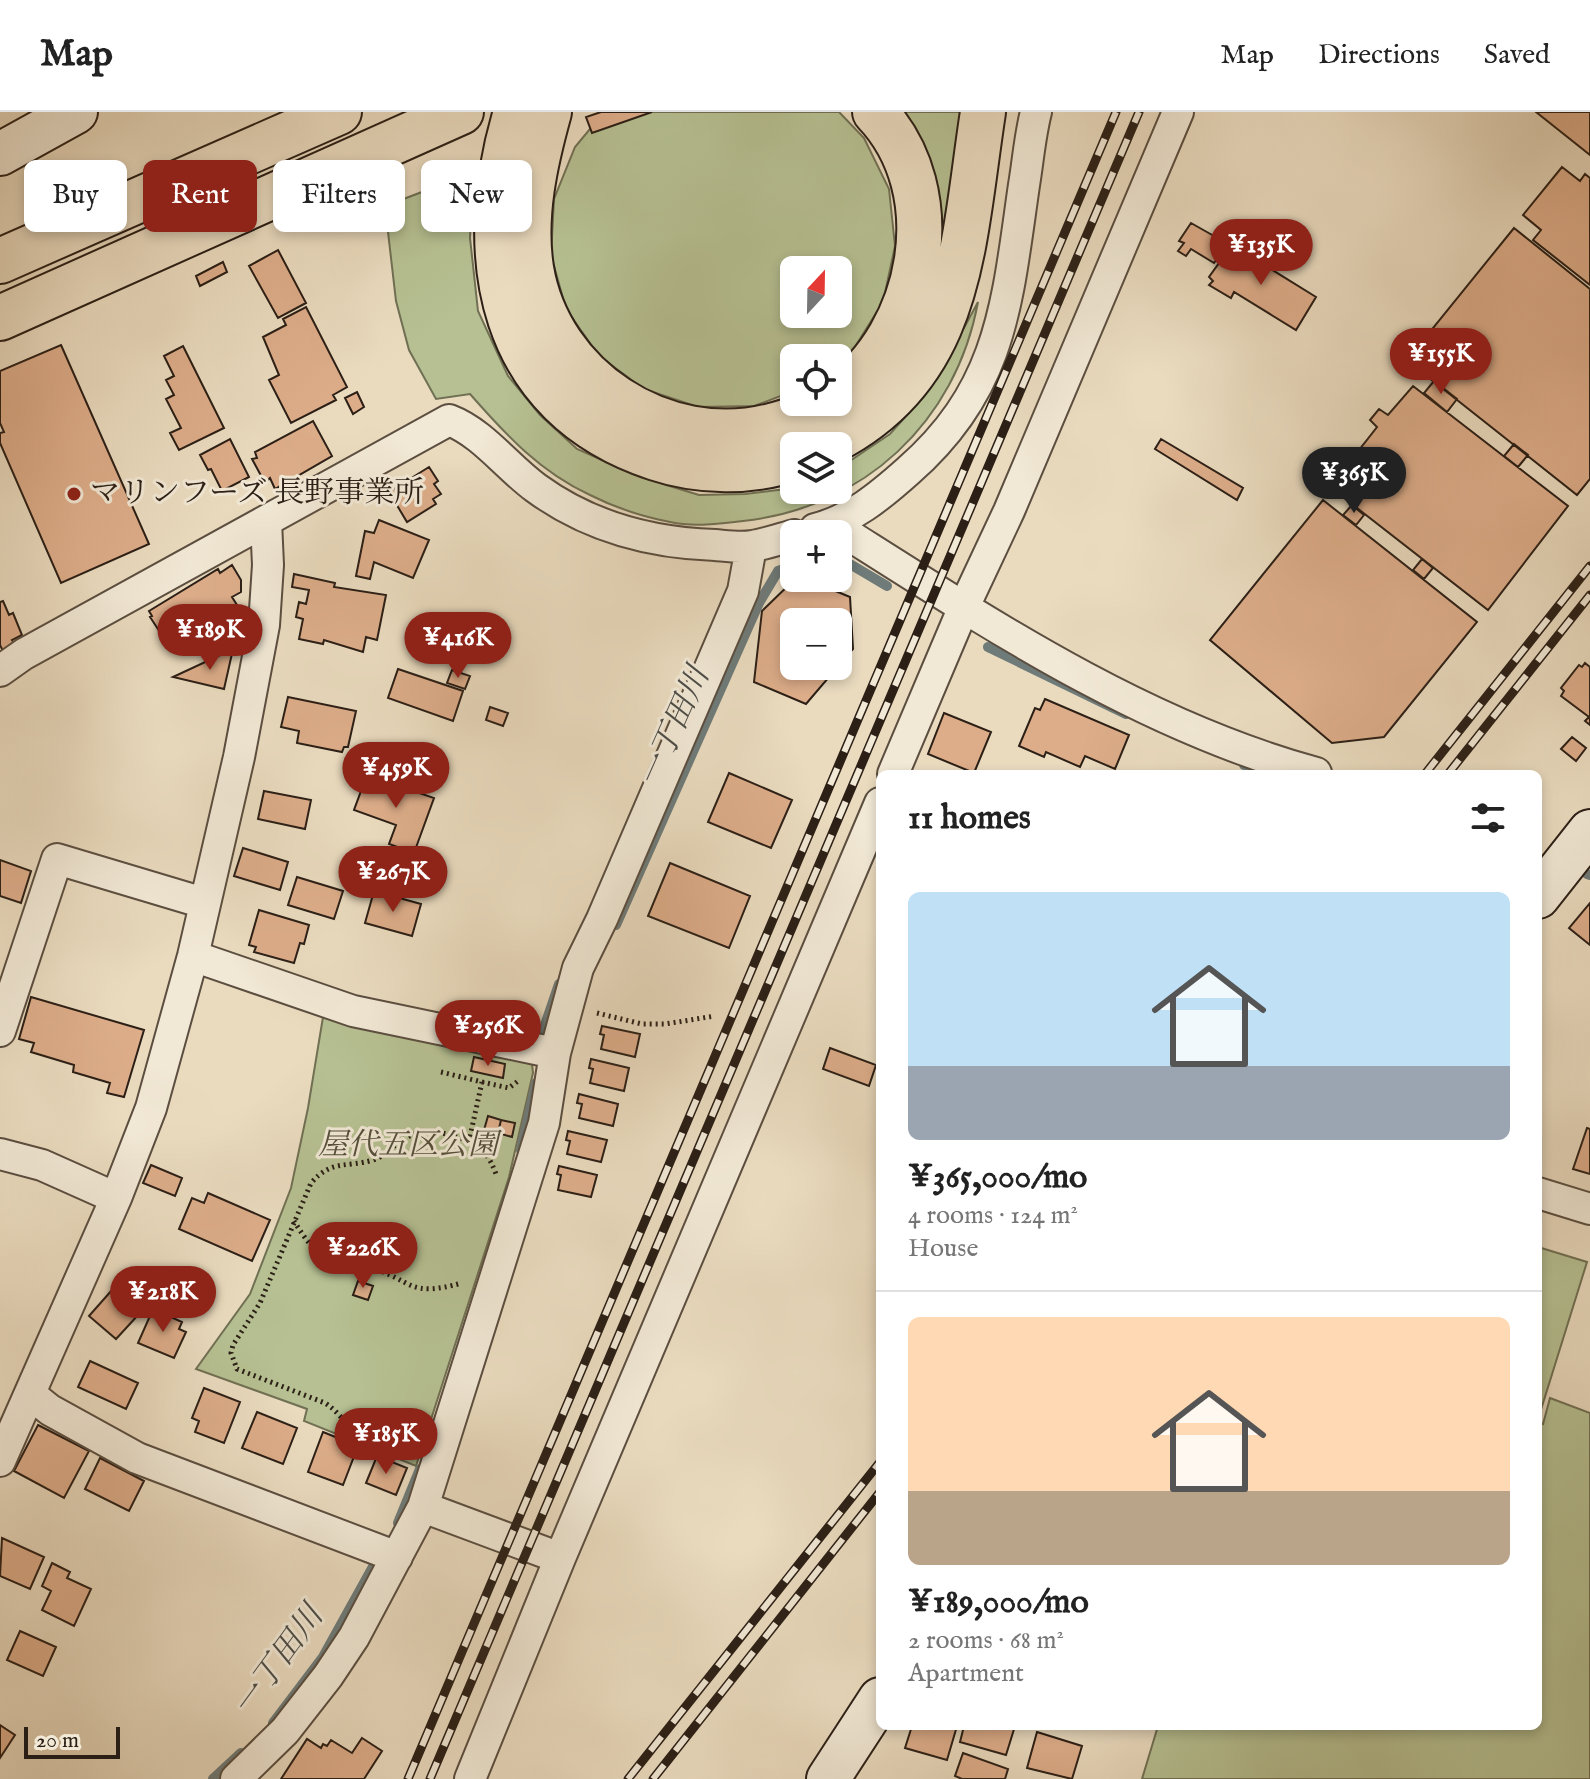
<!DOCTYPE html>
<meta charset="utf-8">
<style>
:root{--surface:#fff;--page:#f2f2f2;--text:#222;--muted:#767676;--line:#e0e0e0;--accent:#8f2418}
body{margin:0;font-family:"IM FELL English","Noto Serif JP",serif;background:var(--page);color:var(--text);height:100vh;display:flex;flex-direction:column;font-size:30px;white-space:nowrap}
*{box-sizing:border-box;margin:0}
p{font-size:26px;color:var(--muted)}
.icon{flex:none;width:44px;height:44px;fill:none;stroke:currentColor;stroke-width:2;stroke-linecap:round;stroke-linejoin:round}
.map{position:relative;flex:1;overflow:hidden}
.side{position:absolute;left:876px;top:658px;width:666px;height:960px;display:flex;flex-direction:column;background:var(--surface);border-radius:12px;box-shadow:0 4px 12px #0003}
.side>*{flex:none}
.banner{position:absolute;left:24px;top:48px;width:732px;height:72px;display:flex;gap:16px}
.needle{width:52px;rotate:22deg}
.buttons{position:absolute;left:780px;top:144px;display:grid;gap:16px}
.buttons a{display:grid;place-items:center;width:72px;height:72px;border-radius:12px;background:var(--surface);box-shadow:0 4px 12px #0003;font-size:40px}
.scale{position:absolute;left:24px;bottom:20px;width:96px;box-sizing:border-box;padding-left:8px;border:4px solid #2b1f16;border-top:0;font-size:22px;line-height:28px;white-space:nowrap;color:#2b1f16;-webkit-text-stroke:6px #f1e8d5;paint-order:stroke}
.price{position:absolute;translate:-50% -68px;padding:0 18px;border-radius:28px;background:var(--accent);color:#fff;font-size:26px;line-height:52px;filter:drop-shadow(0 2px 4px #0008)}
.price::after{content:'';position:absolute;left:50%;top:48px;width:24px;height:18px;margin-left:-12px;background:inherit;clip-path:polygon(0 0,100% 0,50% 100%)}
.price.current{background:#222;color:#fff}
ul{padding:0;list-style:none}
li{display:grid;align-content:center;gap:16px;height:424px;padding:0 32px}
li+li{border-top:2px solid var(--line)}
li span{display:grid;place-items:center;height:248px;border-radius:12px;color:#555}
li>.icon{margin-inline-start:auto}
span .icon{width:144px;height:144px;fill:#fffc;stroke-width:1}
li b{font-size:34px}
h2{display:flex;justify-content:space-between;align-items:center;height:96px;padding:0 32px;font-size:34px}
.pill{padding:0 28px;border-radius:12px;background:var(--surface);box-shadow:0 4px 12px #0003;font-size:28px;line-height:72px}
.pill.current{background:var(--accent);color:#fff}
header{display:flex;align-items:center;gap:48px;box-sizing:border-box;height:112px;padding:0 40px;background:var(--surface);border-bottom:2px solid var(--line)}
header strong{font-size:38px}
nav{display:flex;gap:44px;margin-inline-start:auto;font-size:28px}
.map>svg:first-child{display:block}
</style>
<header>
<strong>Map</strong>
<nav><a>Map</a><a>Directions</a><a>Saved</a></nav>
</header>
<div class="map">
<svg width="1590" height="1667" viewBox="0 0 1590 1667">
<rect width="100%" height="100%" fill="#eadbbf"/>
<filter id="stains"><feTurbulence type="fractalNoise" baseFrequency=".0025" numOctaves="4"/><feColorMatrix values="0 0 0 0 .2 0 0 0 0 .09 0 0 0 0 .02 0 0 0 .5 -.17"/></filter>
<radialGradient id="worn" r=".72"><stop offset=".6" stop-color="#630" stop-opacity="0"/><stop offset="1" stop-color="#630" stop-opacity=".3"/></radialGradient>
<path fill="#b6c092" stroke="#707054" stroke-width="2" fill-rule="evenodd" d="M604 0H839L864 26 889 77 895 134 883 190 853 238 838 250V246H794V279L754 294 698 295 644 277 599 244 566 197 551 143 554 87 575 35ZM794 158H838V202H794Z
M890 0H967L946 135 936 133Z
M485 56 472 85 470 126 478 199 508 264 540 303 577 337 640 365 699 383 745 382 794 376V378H838V357L890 322 925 283 940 249 964 216 978 190C956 310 864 396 743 409 720 412 693 415 670 410 644 405 614 395 590 383 540 360 506 323 470 282L436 287 409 238 396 189 385 94Z
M323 905 532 952 533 961 509 1065 416 1354 304 1309 307 1297 196 1257 250 1182 291 1076 308 996Z
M1538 1135 1587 1150 1539 1304H1538Z
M1550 1286 1590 1301V1667H1142L1158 1614H1538V1311L1543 1312Z"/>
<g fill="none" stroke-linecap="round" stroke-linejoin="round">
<path stroke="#6e7b79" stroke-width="10" d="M838 445 887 474
M988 535 1126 602
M1244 653 1265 662
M1587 762 1590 763
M616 813 759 491 778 459 794 453
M543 919 559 872
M521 1038 536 971
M398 1411 420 1357
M273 1611 323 1545 374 1453
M213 1667 241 1641"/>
</g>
<path fill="#ddad8a" stroke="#2b1f16" stroke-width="2" fill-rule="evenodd" d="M601 0H652L592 21 586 5Z
M1536 0H1590V43Z
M1562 55 1580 69 1585 62 1590 66V173L1533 128 1541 118 1523 103Z
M1191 111 1228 132 1214 151 1191 137 1186 144 1178 139 1184 131 1179 129Z
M1514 116 1590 177V367L1577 383 1423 261 1425 258 1416 251 1427 238 1420 232Z
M1232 133 1316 185 1296 218 1234 180 1231 186 1209 173 1213 169 1209 165Z
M278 138 306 191 278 206 249 154Z
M223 150 227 160 200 174 196 164Z
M306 195 347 275 333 283 336 288 291 311 269 268 279 263 263 225 286 213 283 207Z
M61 233 149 432 61 471 0 331V321L4 320 0 311V259Z
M183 234 224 316 179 338 170 321 181 316 166 287 174 283 166 268 174 264 164 244Z
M1434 269 1457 287 1447 300 1424 281Z
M1413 274 1568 394 1488 498 1330 375 1377 315 1370 308 1379 297 1388 303Z
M357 280 364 295 353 302 345 286Z
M313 309 332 344 275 377 270 366 265 371 252 347 257 346 255 340Z
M230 327 249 365 222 379 211 357 208 358 200 343Z
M1161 327 1243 376 1237 388 1155 337Z
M1514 332 1528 343 1518 355 1504 344Z
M429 355 438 369 434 372 441 382 433 387 436 392 407 410 389 380Z
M1323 388 1477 510 1384 625 1332 631 1210 528Z
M1352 393 1364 403 1356 413 1343 403Z
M379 408 429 428 413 466 374 450 370 467 356 464 365 419 374 421Z
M1422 447 1433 456 1424 467 1413 458Z
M232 453 241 468V480L232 485 237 493 208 515 210 518 178 537 177 534 171 537 150 505 152 504 149 499 218 457 220 461Z
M294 462 335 471 334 475 386 483 377 528 366 525 363 540 324 528 323 532 299 527 303 507 296 505 299 490 306 492 309 478 292 475Z
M796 466H804L850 485 853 537 806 592 754 570 762 499ZM794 510H838V554H794Z
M3 489 9 503 13 501 22 523 12 528 16 533 3 539 0 533V490Z
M233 537 224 577 173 565Z
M1585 551 1590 555V613L1585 609 1589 605 1561 584 1564 579 1561 576 1579 553 1582 555Z
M398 557 463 579 453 609 388 586Z
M452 558 470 564 465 577 447 571Z
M288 585 356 599 348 635H344L342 640 297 631 299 619 281 615Z
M1045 587 1129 623 1115 657 1085 644 1080 655 1046 640 1044 645 1019 634 1035 596 1040 598Z
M490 595 508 601 503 614 486 608Z
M944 601 991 620 974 661 928 642Z
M1572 625 1586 636 1576 649 1561 637Z
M729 661 792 688 771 736 708 710Z
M367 663 434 686 414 741 389 732 396 713 354 698Z
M264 679 311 688 305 717 258 707Z
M243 736 288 750 280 778 234 764Z
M0 748 31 759 21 791 0 784Z
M670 751 750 784 729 836 648 804Z
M297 765 343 779 334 807 288 793Z
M374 779 421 792 412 824 365 811Z
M1590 791V833L1569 816Z
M259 798 309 813 304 832 300 831 294 851 254 840 256 835 249 833Z
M31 885 144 918 124 985 107 981 110 971 73 960 74 953 31 940 34 931 19 927Z
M602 914 640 922 635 945 601 937 604 923 600 922Z
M830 936 876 953 869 974 823 957Z
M474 945 505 952 503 966 471 959Z
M591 947 629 956 624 979 590 971 593 957 589 956Z
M579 982 618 992 613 1014 579 1006 582 992 577 991Z
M488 1004 501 1008 498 1021 484 1018Z
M501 1008 515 1011 512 1025 498 1021Z
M1587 1016 1590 1017V1062L1573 1057Z
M568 1019 607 1028 601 1050 567 1042 570 1029 566 1028Z
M151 1053 182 1066 175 1084 143 1071Z
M559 1054 597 1063 591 1085 558 1078 561 1063 557 1062Z
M208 1081 270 1108 252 1149 179 1117 192 1086 204 1091Z
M358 1169 373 1174 368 1188 353 1183Z
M112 1178 139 1202 116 1227 89 1204Z
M153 1197 182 1210 179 1217 186 1220 174 1246 138 1231Z
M90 1249 138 1271 126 1297 78 1275Z
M204 1276 240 1290 224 1331 195 1320 199 1309 192 1306Z
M257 1300 297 1316 283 1352 242 1336Z
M38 1313 89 1339 64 1386 14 1359Z
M323 1320 358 1334 343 1373 308 1360Z
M377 1344 407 1356 396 1383 366 1371Z
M100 1346 144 1369 129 1399 85 1377Z
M2 1426 44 1445 30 1477 0 1464Z
M52 1451 70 1460 67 1466 91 1477 74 1514 42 1498 51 1479 42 1474Z
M20 1519 56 1535 43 1564 7 1548Z
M0 1613 15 1623 0 1646Z
M912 1614H957L947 1648 905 1636Z
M964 1614H1015L1006 1643 960 1630Z
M1037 1620 1082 1634 1072 1667 1027 1656Z
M362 1626 382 1639 364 1667H281L307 1627 321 1636 323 1632 327 1634 331 1628 352 1641Z
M963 1641 1008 1657 1005 1667H962L955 1664Z"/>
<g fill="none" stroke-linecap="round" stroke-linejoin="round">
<g stroke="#5b4e40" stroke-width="34">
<path id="street" d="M833 413C985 509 1140 613 1316 661
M815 417C851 408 880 384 908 359 1003 276 1007 190 1024 73 1028 49 1030 23 1036 0
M0 559 24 542 449 308C483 321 506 354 536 376 588 414 651 431 715 433 727 434 741 436 752 434 766 432 780 427 794 423
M893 662 963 497 1009 399 1178 0
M193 844 353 899 555 941
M0 919 57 747 204 791
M0 1042 42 1053 116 1086
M1538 1081 1590 1097
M30 1282 50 1298 137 1346 397 1445
M0 1349 116 1086 151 996 193 844 239 645 264 513 268 453 266 409
M423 1395 560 1446
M236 1667 285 1619 328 1564 354 1525 423 1395 544 1011 555 941 578 856 602 807 743 479 751 435
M470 1667 560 1446 880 691"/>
</g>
<g stroke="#2b1f16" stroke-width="46">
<path id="secondary" d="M0 42 76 0
M1538 785 1590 719
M828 1667 880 1587"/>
</g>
<g stroke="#2b1f16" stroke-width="48">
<path id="highway" d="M516 0C473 143 497 294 656 346 698 360 752 362 794 346
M549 0C535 50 523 104 531 156 549 267 664 341 771 314 791 309 811 302 827 290
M0 149 339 0
M0 206 461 0
M838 282C923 221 951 80 875 0
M822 334C964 268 962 135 983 0"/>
</g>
<path stroke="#2b1f16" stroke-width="5" stroke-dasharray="2 4" stroke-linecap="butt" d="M597 901 642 912H665L715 904
M441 960 482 970 469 1029C484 1037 490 1046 496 1062
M482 970 509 976 518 969
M294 1109C305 1127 321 1151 344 1152 353 1153 360 1152 369 1155 415 1169 407 1186 462 1171
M416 1310C396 1325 371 1331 349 1313 341 1306 335 1297 325 1291L237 1257 231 1241 233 1233 260 1191 311 1071C332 1047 346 1056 373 1048 383 1045 390 1037 398 1031 421 1013 444 1020 469 1029"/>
<use href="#street" stroke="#f1e8d5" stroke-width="30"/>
<use href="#secondary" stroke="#f1e8d5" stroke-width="42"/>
<use href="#highway" stroke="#eadbbf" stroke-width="44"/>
<g stroke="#2b1f16" stroke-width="9">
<path id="rail" d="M1425 662 1590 454
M1448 662 1590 483
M408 1667 1116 0
M430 1667 1139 0
M628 1667 880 1350
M653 1667 880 1380"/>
</g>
<use href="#rail" stroke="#f1e8d5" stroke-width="6" stroke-dasharray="18" stroke-linecap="butt"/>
</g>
<circle fill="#8f2418" stroke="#f1e8d5" stroke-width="3" cx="74" cy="382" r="8"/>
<g text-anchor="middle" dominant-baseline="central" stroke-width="6" stroke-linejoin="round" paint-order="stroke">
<g font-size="30" fill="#2b1f16" stroke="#f1e8d5" text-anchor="start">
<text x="90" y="382">マリンフーズ 長野事業所</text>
</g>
<g font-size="30" font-style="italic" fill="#554f3b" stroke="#f1e8d5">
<text x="408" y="1034">屋代五区公園</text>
</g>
<g font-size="32" font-style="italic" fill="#4d4d48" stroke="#f1e8d5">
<text transform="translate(675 616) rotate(-66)">一丁田川</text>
<text transform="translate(279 1550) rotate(-54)">一丁田川</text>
</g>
</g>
<rect width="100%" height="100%" filter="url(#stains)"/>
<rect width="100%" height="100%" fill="url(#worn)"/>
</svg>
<div class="buttons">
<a><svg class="needle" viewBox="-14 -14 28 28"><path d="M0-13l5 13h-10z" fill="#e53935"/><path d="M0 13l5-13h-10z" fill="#767676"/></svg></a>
<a><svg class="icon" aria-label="locate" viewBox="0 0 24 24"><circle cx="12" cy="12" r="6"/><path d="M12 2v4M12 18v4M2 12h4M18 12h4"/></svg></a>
<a><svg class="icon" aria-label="layers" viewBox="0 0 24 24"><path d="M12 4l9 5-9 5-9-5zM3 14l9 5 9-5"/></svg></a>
<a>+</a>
<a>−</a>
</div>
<div class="scale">20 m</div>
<b class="price" style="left:1261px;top:175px">¥135K</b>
<b class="price" style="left:1441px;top:284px">¥155K</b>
<b class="price current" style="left:1354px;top:403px">¥365K</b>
<b class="price" style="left:210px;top:560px">¥189K</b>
<b class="price" style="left:458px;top:568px">¥416K</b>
<b class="price" style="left:396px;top:698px">¥459K</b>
<b class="price" style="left:393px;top:802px">¥267K</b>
<b class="price" style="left:488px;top:956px">¥256K</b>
<b class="price" style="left:363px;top:1178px">¥226K</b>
<b class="price" style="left:163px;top:1222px">¥218K</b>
<b class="price" style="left:386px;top:1364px">¥185K</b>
<div class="banner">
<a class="pill">Buy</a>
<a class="pill current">Rent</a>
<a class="pill">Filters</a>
<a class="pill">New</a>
</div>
<section class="side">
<h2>11 homes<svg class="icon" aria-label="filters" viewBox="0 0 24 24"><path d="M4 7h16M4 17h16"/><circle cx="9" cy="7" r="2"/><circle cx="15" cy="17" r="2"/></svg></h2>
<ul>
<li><span style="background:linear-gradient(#bfe0f5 70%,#9aa5b1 0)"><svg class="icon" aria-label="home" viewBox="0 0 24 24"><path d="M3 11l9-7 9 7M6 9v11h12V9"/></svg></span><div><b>¥365,000/mo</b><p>4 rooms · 124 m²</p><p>House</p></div></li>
<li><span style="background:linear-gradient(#ffd9b3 70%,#b9a48a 0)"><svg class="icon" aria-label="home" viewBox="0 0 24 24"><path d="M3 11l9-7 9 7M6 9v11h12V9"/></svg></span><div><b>¥189,000/mo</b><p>2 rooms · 68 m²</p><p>Apartment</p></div></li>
</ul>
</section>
</div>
